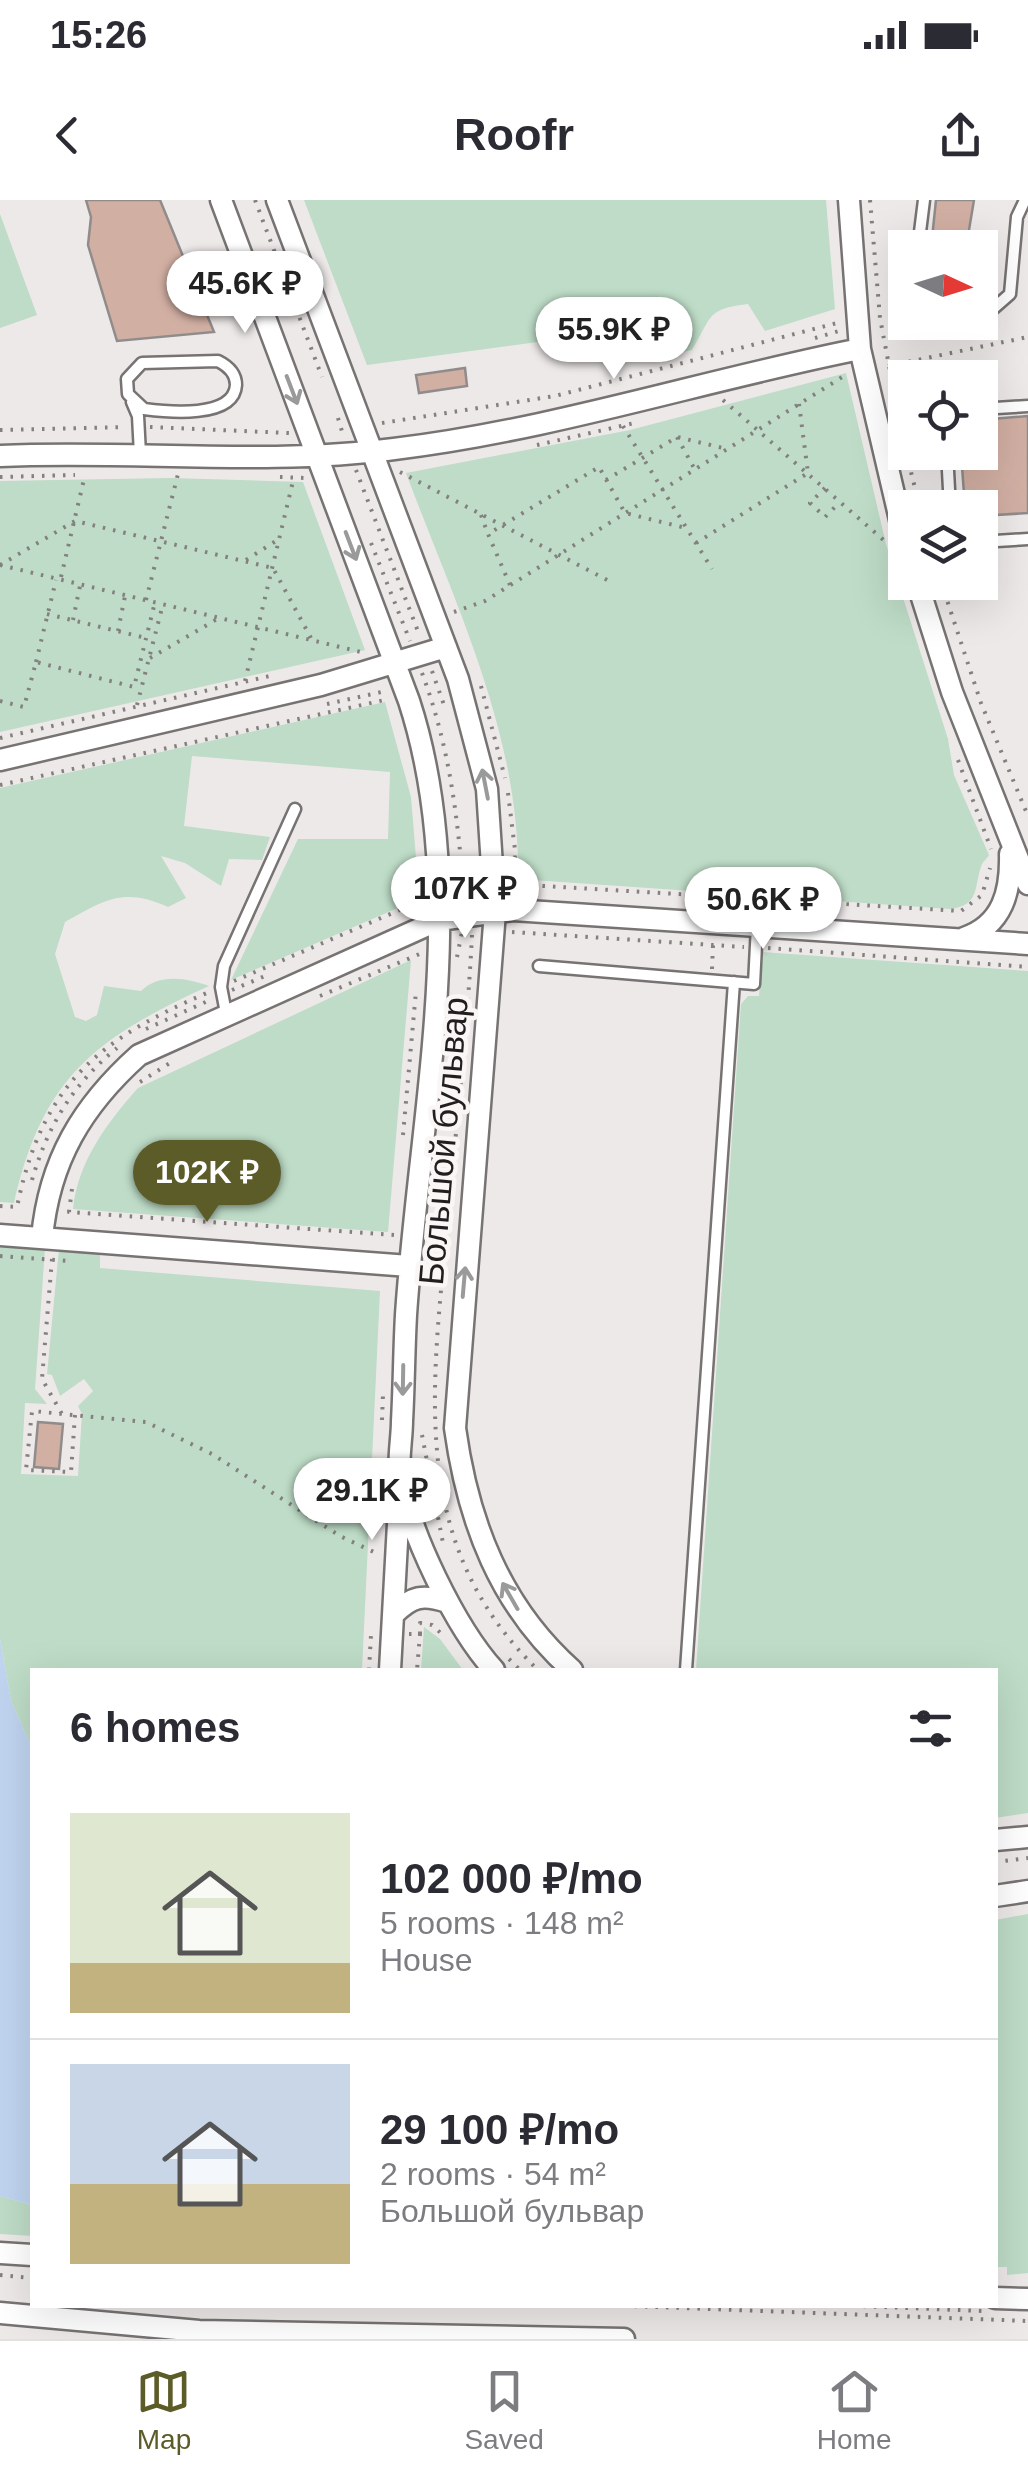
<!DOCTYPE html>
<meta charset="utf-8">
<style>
:root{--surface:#fff;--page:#f7f7f7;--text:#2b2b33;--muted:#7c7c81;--line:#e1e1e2;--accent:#5c5c29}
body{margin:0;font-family:Helvetica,sans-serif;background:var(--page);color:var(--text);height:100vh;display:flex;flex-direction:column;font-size:38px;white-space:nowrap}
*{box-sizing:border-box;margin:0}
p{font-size:32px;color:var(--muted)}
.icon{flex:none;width:55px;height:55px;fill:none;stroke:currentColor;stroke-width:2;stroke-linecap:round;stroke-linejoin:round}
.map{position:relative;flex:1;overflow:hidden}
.details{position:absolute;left:30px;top:1468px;width:968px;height:640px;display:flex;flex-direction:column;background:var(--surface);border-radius:0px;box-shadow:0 10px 40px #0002}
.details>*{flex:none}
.needle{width:65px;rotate:94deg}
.controls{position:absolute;left:888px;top:30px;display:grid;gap:20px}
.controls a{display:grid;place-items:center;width:110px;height:110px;border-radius:0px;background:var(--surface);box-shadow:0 10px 40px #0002;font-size:50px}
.price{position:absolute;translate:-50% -85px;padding:0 22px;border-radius:35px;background:#fff;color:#222;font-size:32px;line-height:65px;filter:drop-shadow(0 2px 5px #0008)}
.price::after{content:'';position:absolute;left:50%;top:60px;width:30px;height:22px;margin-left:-15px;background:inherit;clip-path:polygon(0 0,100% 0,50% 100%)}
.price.current{background:var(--accent);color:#fff}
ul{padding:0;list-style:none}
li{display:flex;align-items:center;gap:30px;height:250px;padding:0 40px}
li+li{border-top:2px solid var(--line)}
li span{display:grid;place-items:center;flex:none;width:280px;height:200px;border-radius:0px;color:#555}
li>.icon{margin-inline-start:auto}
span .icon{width:120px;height:120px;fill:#fffc;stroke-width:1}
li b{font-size:42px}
h2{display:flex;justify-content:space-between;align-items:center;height:120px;padding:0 40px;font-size:42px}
.status{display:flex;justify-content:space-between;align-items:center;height:70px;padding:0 50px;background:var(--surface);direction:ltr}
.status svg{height:28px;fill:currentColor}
header{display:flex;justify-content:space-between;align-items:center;height:130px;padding:0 40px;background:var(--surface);font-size:45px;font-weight:600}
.menu{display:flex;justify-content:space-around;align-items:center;height:140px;border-top:2px solid var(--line);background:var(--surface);font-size:28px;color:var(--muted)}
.menu a{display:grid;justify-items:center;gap:5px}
.menu .current{color:var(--accent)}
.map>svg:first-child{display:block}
</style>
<div class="status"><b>15:26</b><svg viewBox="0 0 49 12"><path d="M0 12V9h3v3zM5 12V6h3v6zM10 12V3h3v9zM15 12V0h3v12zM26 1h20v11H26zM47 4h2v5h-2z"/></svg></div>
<header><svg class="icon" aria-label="back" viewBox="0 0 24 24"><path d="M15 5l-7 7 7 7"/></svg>Roofr<svg class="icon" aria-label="share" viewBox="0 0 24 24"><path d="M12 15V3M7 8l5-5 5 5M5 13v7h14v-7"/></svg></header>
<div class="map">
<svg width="1028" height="2139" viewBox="0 0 1028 2139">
<rect width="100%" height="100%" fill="#ede9e8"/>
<path fill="#bedcc7" d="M304 0H826L835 109 765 131 748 104C705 109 712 118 692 150L637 162 600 159 592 142 575 137 367 165Z
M0 14 37 115 0 128Z
M846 173 886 344 948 539 954 575 989 655C987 659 982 662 981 667 974 686 980 705 951 709L518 679C521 537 455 404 406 273L630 230Z
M170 278 303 282 365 450 0 532V281Z
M385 502 411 597 419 694 414 701 231 780 298 639H388L390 572 192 556 184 626 270 637 262 660 229 659 221 686 185 663 161 656 186 698 168 707C123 687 105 700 65 722L55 754 75 817 86 821 97 815 104 786 141 791C159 773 187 778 209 786 96 838 43 876 14 1003L0 1002V588Z
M762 752 1028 771V1613L995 1618V1470H696L741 804 748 796H759Z
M411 760 388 1032 73 1009C78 961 107 923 138 888Z
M0 1045 45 1049 35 1189 47 1204 25 1203 21 1274 78 1276 82 1214 78 1206 93 1191 84 1179 60 1196 52 1175 47 1174 59 1049 100 1053V1068L380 1091 362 1470H32V1548L11 1501 0 1439Z
M424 1427 440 1439 463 1470H421Z
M1028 1714V2073L1007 2075V2067H995V1720Z
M0 1996 32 2005V2036L0 2034Z"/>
<path fill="#c0d4f0" d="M0 1439 11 1501 32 1548V2005L0 1996Z"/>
<path fill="#d2afa3" stroke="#908c8b" stroke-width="2.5" d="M86 0H160L214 132 117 141 88 45 91 17Z
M936 0H974L966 48H931Z
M465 168 467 186 419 193 416 175Z
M1028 216V313L980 316V308H965L961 252H980V220Z
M38 1222 63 1224 59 1269 34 1267Z"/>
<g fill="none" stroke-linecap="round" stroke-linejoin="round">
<g stroke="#777372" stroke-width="15">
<path id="service" d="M918 48 924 0
M980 113 994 108 1010 94 1017 17 1025 0
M218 161C228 166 236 173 236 185 234 219 167 212 144 209L128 194 127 179 142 163Z
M132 202 138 216 140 254
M980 209 1028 206
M947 252 950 308
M980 342 1028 339
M539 766 754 784 757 726
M226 813 221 787 224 766 295 609
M686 1470 734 782"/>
</g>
<g stroke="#777372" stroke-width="25">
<path id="minor" d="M221 0 409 501C472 694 419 916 406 1115 404 1151 404 1186 402 1221 402 1238 398 1257 400 1274 408 1331 456 1428 494 1470
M277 0 458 479 487 589 495 712 455 1228C468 1322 500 1406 572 1470
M849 0 860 149 905 341
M0 256C131 250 264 266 394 249 552 230 704 180 860 149
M917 382 952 492 1028 684
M0 560 321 485 446 447
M964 738C1003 725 1011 691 1010 654
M0 1035 409 1066
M42 1038C49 961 82 906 139 855L439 720 513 710 1028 744
M394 1414C412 1396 423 1394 447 1402
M390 1470 400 1287
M995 1640 1028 1637
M995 1696 1028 1691
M0 2053 32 2055
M995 2098 1028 2099
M0 2113 199 2131 624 2139"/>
</g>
<path stroke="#83807f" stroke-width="4" stroke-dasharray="2.5 8" stroke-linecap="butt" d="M255 0 322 177
M870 0 880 118 905 250
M815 138 839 131
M888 166 1028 137
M723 200 887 343
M338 218 344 238
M382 223 555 196 841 122
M623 226 712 369
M150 227 289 233
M0 230 125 227
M677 237 694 268
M537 245 639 222
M906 252 920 308
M356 270 419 434
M400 272 613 383
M0 277 75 275
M280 277 305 278
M606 280 677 237 723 248
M825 288 810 303 825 317 839 303
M481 315 488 334
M371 343 410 441
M696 343 808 273 799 204
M893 355 899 374
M246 360 279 339
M0 365 365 453
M0 365 75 321 273 368 311 438
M61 377 85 275
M941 382 981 503 1028 616
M510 385 488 334 599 267 625 313 686 328
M146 400 178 274
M454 412 485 401 847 174
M47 414 146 438
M73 420 80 386
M118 431 125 396
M150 458 219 418
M36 462 56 380
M432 471 444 505
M422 473C450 548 458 619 464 698
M245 481 294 277
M481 486 505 578
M0 501 24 507 36 462 134 487 155 402
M327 504 386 491
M137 505 163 404
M0 538 274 475
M958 560 991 649
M0 585 389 499
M508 593 515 650 514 693
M511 684 961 711 982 695 990 668
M457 686 477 685
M512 732 744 747
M472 735C467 836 455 937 446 1037 431 1197 411 1347 538 1470
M768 748 1028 767
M457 757 462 732
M712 769 713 745
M234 781 416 703 421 697
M232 790 265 776
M320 796 422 753
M146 829 210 800
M140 882 170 863
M403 935 416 791
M32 980C48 925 73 884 117 848
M72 989 69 1012 394 1035
M0 1006 17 1007C42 885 97 840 207 793
M0 1056 70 1061
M52 1059 42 1179 62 1214
M75 1215 71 1272 26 1270 32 1211 146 1222 212 1254 340 1336 378 1354
M382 1220 383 1194
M422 1235 443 1343
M409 1434H420L417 1470
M420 1434V1423L432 1425 445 1437
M509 1459 520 1470
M369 1470 371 1435
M995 1662 1028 1658
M0 2075 32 2078
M603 2105 1028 2121
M832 2105 983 2111"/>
<use href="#service" stroke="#fff" stroke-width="10"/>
<use href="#minor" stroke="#fff" stroke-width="20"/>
</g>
<defs><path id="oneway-shaft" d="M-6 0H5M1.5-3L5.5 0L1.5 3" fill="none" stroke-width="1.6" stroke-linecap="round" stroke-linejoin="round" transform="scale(2.5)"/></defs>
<g stroke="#9b9a9a">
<use href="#oneway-shaft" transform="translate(292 190) rotate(69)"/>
<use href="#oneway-shaft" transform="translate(351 346) rotate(69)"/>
<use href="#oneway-shaft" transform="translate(485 584) rotate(-101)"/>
<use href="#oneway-shaft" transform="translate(464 1082) rotate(-85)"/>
<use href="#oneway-shaft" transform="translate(403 1180) rotate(91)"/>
<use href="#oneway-shaft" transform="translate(510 1396) rotate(-120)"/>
</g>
<g text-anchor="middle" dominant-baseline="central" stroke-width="9" stroke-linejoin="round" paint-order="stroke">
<g font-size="35" fill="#201e1e" stroke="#faf6f5">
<text transform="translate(443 941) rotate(-85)">Большой бульвар</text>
</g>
</g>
</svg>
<div class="controls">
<a><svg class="needle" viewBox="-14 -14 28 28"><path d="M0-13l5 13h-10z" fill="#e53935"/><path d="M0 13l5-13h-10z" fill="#7c7c81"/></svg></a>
<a><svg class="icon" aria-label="locate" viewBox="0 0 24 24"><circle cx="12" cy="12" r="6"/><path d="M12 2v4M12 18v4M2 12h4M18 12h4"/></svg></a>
<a><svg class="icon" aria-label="layers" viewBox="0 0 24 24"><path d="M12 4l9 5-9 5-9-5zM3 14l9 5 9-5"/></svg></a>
</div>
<b class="price" style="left:245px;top:136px">45.6K ₽</b>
<b class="price" style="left:614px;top:182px">55.9K ₽</b>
<b class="price" style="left:465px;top:741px">107K ₽</b>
<b class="price" style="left:763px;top:752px">50.6K ₽</b>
<b class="price current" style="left:207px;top:1025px">102K ₽</b>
<b class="price" style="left:372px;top:1343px">29.1K ₽</b>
<section class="details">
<h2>6 homes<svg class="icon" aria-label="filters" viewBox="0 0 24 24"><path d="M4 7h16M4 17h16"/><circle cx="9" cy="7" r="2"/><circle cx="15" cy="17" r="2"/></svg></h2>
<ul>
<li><span style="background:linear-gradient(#dfe7d0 75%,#c2b280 0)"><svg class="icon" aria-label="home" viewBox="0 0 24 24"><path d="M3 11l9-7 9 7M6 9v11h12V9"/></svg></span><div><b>102 000 ₽/mo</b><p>5 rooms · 148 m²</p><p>House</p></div></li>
<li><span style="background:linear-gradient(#c9d6e8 60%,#c2b280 0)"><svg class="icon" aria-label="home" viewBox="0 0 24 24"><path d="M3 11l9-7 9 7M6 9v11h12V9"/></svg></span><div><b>29 100 ₽/mo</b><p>2 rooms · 54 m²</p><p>Большой бульвар</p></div></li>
</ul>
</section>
</div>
<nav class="menu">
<a class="current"><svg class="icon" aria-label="map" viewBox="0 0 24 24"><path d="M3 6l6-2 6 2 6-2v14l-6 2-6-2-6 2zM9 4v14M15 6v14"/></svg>Map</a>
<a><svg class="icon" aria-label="saved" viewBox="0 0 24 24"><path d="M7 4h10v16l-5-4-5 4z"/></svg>Saved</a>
<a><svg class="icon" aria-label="home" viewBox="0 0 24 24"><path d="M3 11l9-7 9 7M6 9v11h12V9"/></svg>Home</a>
</nav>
